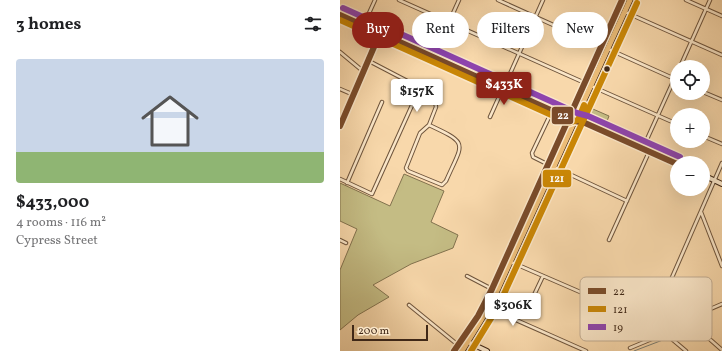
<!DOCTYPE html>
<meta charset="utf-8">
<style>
:root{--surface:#fff;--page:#f6f6f6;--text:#202124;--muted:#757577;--line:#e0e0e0;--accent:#8f2418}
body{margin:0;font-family:Vollkorn,serif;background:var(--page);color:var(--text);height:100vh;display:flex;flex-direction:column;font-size:15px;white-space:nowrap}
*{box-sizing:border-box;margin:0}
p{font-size:13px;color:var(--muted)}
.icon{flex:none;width:22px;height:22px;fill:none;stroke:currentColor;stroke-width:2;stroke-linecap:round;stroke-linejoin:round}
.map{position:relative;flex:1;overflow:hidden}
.sheet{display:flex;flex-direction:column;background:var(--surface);width:340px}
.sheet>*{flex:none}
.hud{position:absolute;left:12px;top:12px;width:310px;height:36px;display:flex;gap:8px}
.buttons{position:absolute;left:330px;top:60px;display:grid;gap:8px}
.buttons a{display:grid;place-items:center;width:40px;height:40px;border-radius:50%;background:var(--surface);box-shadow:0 4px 16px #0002;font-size:20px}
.scale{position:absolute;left:12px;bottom:10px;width:76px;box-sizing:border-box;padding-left:4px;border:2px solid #402817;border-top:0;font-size:11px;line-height:14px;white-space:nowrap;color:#402817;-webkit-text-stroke:3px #fae6c8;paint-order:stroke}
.price{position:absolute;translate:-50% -34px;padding:0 9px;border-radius:4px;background:#fff;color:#222;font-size:13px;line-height:26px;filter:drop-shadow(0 1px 2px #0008)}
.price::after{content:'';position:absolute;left:50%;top:24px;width:12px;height:9px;margin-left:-6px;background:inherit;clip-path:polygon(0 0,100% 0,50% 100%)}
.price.on{background:var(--accent);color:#fff}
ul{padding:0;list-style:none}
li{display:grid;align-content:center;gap:8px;height:212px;padding:0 16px}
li+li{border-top:1px solid var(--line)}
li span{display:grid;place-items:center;height:124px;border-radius:4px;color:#555}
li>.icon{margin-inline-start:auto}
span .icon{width:72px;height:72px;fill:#fffc;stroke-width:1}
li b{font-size:17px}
h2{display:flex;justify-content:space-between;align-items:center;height:48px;padding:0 16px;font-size:17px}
.chip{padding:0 14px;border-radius:18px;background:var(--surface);box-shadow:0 4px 16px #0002;font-size:14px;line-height:36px}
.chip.on{background:var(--accent);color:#fff}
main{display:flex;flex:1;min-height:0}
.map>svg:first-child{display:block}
</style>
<main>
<section class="sheet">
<h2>3 homes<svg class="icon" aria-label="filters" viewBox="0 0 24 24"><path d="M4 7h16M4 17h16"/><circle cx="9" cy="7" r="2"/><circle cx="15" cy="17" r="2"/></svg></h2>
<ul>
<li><span style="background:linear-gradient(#c9d6e8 75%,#8fb573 0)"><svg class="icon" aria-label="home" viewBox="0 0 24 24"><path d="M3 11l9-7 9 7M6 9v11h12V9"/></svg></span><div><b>$433,000</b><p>4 rooms · 116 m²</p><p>Cypress Street</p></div></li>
</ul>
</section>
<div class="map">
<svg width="382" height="351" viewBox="0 0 382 351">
<rect width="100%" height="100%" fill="#f8d8ab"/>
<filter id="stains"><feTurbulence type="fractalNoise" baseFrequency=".005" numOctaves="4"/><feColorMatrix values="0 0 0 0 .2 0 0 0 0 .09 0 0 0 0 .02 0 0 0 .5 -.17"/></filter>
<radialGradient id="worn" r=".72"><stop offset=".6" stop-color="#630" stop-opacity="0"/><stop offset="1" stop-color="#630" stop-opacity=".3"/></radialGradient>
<path fill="#c4bc84" stroke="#82724e" d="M246 106 269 116 264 129 241 118Z
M64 174 104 191 91 222 118 235 113 248 71 264 33 285 49 297 18 315 0 330V270L17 229 0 221V183L50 206Z"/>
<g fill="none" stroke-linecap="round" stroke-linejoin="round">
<path stroke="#7a7e75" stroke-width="1" d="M294 351 328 338"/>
<g stroke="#6e543c" stroke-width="4.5">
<path id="street" d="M59 0 245 83
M158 0 262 47
M346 0 382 16
M285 12 382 55
M25 22 35 0
M268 49 337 80
M0 52 24 72
M95 53 119 0
M340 67 370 0
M165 85 203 0
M251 86 337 124
M0 89 14 95
M78 90 95 101 96 107 89 125 80 133 66 168 68 171 102 185 106 181C123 142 130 144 89 125
M363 92 382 100
M150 117 163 88
M0 126 40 33
M363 136 382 144
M303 148 337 73
M382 163 323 298 382 350
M209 165 193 157 192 153 212 111
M214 167 287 201
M0 179 32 194 78 92 75 85 29 61
M7 183 42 102
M361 212 382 266
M0 240 6 243
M269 240 309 152
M171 262 314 324 346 351
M127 276 152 289
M69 305 118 345
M149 308 246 351
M186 312 203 276
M347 319 382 304
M290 348 326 333"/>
</g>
<g stroke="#402817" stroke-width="6">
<path id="secondary" d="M235 121 245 123 337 164
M363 175 382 184
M128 342 147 351"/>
</g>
<g stroke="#402817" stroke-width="6">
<path id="primary" d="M0 11 234 116
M0 15 232 119"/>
</g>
<g stroke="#402817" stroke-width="7">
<path id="highway" d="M114 351 138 316 152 289 284 0
M122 351 151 304 290 0"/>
</g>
<use href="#street" stroke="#fae6c8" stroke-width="2.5"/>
<use href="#secondary" stroke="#fae6c8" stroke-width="4"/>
<use href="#primary" stroke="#ecbc76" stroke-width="4.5"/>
<use href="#highway" stroke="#ecbc76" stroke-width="5"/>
<g stroke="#fae6c8" stroke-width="9">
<path id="bus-1" d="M0 15 235 121 245 123 337 164
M0 126 40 33
M114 351 138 316 152 289 282 0"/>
</g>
<g stroke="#fae6c8" stroke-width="9">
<path id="bus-2" d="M0 20 229 123 238 120 244 105
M131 351 158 307 297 3"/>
</g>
<g stroke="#fae6c8" stroke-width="9">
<path id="bus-3" d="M3 8 237 113 248 116 340 157"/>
</g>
<use href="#bus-1" stroke="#7a4b2a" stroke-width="6"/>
<use href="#bus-2" stroke="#c98606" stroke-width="6"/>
<use href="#bus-3" stroke="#8e44ad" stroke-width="6"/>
</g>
<circle fill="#402817" stroke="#fae6c8" stroke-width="1.5" cx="267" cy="69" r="3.5"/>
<rect x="240" y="277" width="132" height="64" rx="6" fill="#fae6c8" stroke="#c2ad93" stroke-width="1"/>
<rect x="248" y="288" width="18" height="6" fill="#7a4b2a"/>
<rect x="248" y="306" width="18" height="6" fill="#c98606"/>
<rect x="248" y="324" width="18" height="6" fill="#8e44ad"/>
<g font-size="11" fill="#402817">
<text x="273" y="295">22</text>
<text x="273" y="313">121</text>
<text x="273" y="331">19</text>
</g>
<g stroke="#fae6c8" stroke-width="1.5">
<rect x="211" y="106" width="23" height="19" rx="4" fill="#7a4b2a"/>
<rect x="202" y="169" width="30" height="19" rx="4" fill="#c98606"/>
</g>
<g font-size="11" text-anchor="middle" font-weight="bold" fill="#fff">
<text x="223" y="119">22</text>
<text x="217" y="182">121</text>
</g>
<rect width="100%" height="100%" filter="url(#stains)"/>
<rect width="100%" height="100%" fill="url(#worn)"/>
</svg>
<div class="buttons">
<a><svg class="icon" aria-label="locate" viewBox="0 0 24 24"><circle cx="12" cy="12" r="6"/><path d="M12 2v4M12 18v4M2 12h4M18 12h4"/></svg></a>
<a>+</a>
<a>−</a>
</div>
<div class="scale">200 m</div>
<b class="price on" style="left:164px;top:106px">$433K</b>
<b class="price" style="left:77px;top:113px">$157K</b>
<b class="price" style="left:173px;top:327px">$306K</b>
<div class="hud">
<a class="chip on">Buy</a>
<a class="chip">Rent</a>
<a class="chip">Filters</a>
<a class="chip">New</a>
</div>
</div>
</main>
